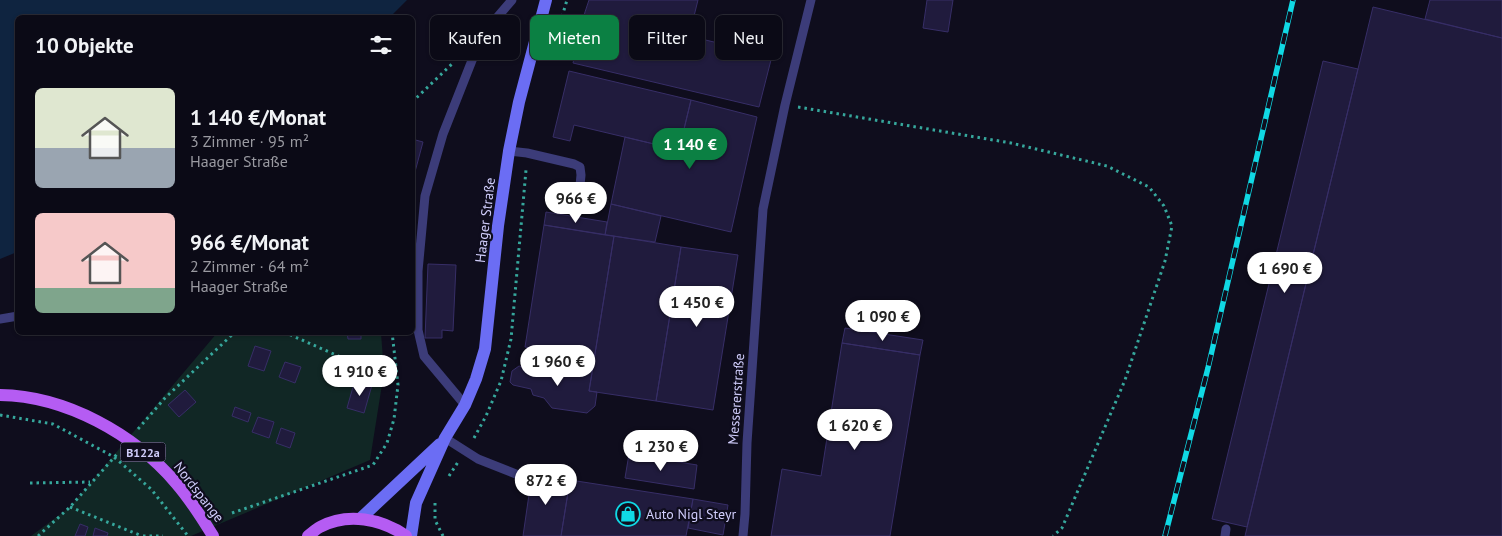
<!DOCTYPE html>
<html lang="de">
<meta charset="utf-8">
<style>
:root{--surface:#0b0a16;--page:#14131f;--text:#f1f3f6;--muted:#9a9aa1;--line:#2b2b35;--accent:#0b8043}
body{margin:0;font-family:"PT Sans",sans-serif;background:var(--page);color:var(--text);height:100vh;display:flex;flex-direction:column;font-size:19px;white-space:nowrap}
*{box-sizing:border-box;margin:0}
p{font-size:16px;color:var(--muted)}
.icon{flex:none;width:28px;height:28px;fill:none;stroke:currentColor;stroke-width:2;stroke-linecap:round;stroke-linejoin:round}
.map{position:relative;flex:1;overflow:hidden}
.drawer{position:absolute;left:15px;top:15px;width:400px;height:320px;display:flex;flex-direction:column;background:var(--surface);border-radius:8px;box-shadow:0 1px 4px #0004,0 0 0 1px var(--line)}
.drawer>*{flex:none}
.hud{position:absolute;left:430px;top:15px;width:475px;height:45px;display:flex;gap:10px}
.price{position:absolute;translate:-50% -42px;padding:0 11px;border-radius:18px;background:#fff;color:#222;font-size:16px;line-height:32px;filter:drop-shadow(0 1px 2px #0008)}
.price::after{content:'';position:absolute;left:50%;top:30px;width:15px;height:11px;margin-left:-8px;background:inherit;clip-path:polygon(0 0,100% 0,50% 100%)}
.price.current{background:var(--accent);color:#fff}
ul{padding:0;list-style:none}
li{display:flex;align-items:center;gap:15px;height:125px;padding:0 20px}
li span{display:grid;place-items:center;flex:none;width:140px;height:100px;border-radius:8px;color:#555}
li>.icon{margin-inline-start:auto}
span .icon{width:60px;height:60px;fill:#fffc;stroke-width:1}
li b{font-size:21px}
h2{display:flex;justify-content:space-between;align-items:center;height:60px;padding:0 20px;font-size:21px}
.pill{padding:0 18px;border-radius:8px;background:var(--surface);box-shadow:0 1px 4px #0004,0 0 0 1px var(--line);font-size:18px;line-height:45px}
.pill.current{background:var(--accent);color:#fff}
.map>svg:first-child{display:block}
</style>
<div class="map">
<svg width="1502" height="536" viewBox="0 0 1502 536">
<rect width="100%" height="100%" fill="#0f0d1d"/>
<path fill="#112725" d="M217 333H381L384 372 370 460 191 536H31L70 507Z"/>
<path fill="#0f2440" d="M0 0H407L389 18H18L17 252 0 259Z"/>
<path fill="#201b3d" stroke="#372e67" d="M589 0H698L689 36 772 56 759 107 573 63 585 12Z
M927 0H953L948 32 923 28Z
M1430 0H1502V38L1425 19Z
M1373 7 1502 38V536H1245Z
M1323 61 1358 69 1247 527 1212 519Z
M569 71 691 100 679 150 574 125 570 141 553 137Z
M691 100 757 117 731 232 611 204 625 137 679 150Z
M412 139 423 142 412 183Z
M611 204 661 216 655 242 605 235Z
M546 212 607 222 605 235 544 225Z
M544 225 614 236 594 360 525 347Z
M614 236 681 247 656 401 589 391Z
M681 247 738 255 713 410 656 401Z
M428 264 456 265 453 331 442 330V338H425Z
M845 328 923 340 920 355 842 343Z
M347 332H361V339H348Z
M842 343 920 355 890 536H771L782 469 821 476Z
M255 346 271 351 264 371 248 366Z
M285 362 301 367 295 383 279 377Z
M540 365 565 368 564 373 578 375 579 366 593 367 589 391 597 392 595 406 587 413 552 408 544 398 533 395 531 389 513 385 510 382 512 371 519 366 535 370Z
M355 380 372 385 364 413 347 408Z
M185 390 196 402 179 417 168 405Z
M235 407 251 413 248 422 232 416Z
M258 417 274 422 269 438 252 432Z
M281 428 295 433 290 448 276 443Z
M629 454 697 465 694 489 625 478Z
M532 474 570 480 561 536H523Z
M570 480 693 499 686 536H561Z
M693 499 728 505 723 535 688 528Z
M80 524 88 527 85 536H75Z
M95 528 108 533 107 536H93Z"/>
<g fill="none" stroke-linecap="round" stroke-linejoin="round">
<path stroke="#36a79c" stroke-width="3" stroke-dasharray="2.5 4" stroke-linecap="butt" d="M551 54 567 0
M412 102 453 63
M798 107 1011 143 1107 166 1149 187 1164 206 1172 226 1165 261 1125 380 1062 528 1053 536
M284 332 363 367
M0 415 53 424 114 457 151 489 188 536
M138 429 165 398 235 332
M474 438 486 416 501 381 511 339 526 170
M449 476 458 462
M30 483 90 482
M435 503V520L443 536
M70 507 142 536
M232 513 373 465 387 443 394 419 398 385 392 332
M38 536 70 507 118 453
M143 536H163"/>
<path stroke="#3c3c79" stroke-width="9" d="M509 151 527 153 574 164 580 167 581 175 578 207
M0 319 18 316
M465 405 424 356 418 330V271L425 196 443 134 482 35 512 0
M445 438 478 459 526 478
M743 536 745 514 747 443 763 209 785 105 811 0
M1225 536 1226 529"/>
<path stroke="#6b6df4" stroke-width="12" d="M360 519 440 444
M411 536 416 503 445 438 465 405 476 379 485 349 498 226 509 151 519 102 546 0"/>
<path stroke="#b55cf3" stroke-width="12" d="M0 395C66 396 134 434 176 483 190 499 202 518 213 536
M308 536C312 533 316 529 320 527 348 512 382 519 406 536"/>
<g stroke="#10d8e4" stroke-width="5.5">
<path id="rail" d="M1165 536 1208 368 1293 0"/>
</g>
<use href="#rail" stroke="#0f0d1d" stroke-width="4" stroke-dasharray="11" stroke-linecap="butt"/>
</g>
<defs>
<g id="shop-ring" transform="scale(1.25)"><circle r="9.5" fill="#0f0d1d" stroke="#10d8e4" stroke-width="1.5"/><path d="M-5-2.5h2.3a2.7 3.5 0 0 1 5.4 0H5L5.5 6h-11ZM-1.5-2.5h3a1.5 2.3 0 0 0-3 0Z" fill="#10d8e4"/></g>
</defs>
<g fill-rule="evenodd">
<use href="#shop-ring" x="628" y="514"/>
</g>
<g text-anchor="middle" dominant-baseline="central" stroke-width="4.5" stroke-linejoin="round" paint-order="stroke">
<rect fill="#0f0d1d" stroke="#9693b8" stroke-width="1" x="120.5" y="442.5" width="45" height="19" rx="4"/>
<g font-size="12" font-weight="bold" fill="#d0cdfb">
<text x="143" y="452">B122a</text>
</g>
<g font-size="14" fill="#d0cdfb" stroke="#0f0d1d">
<text transform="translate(485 220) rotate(-83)">Haager Straße</text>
<text transform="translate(736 399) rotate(-86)">Messererstraße</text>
<text transform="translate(199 492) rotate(52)">Nordspange</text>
</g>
<g font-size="14" fill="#d0cdfb" stroke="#0f0d1d" text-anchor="start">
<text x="646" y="514">Auto Nigl Steyr</text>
</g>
</g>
</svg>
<b class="price current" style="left:690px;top:170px">1 140 €</b>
<b class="price" style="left:576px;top:224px">966 €</b>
<b class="price" style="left:1285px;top:294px">1 690 €</b>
<b class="price" style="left:697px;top:328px">1 450 €</b>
<b class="price" style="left:883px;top:342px">1 090 €</b>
<b class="price" style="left:558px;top:387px">1 960 €</b>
<b class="price" style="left:360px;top:397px">1 910 €</b>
<b class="price" style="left:855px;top:451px">1 620 €</b>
<b class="price" style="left:661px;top:472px">1 230 €</b>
<b class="price" style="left:546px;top:506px">872 €</b>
<div class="hud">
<a class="pill">Kaufen</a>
<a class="pill current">Mieten</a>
<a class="pill">Filter</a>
<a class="pill">Neu</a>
</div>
<section class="drawer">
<h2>10 Objekte<svg class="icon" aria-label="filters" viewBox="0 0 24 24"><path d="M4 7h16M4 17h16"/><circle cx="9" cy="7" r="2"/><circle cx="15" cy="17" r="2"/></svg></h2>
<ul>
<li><span style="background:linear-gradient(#dfe7d0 60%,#9aa5b1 0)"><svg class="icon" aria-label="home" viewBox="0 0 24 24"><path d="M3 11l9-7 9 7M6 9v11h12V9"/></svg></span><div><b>1 140 €/Monat</b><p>3 Zimmer · 95 m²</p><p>Haager Straße</p></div></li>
<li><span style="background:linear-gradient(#f6c9c9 75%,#7fa58c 0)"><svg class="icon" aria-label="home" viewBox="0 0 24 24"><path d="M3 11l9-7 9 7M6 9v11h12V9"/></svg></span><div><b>966 €/Monat</b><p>2 Zimmer · 64 m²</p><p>Haager Straße</p></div></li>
</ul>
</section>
</div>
